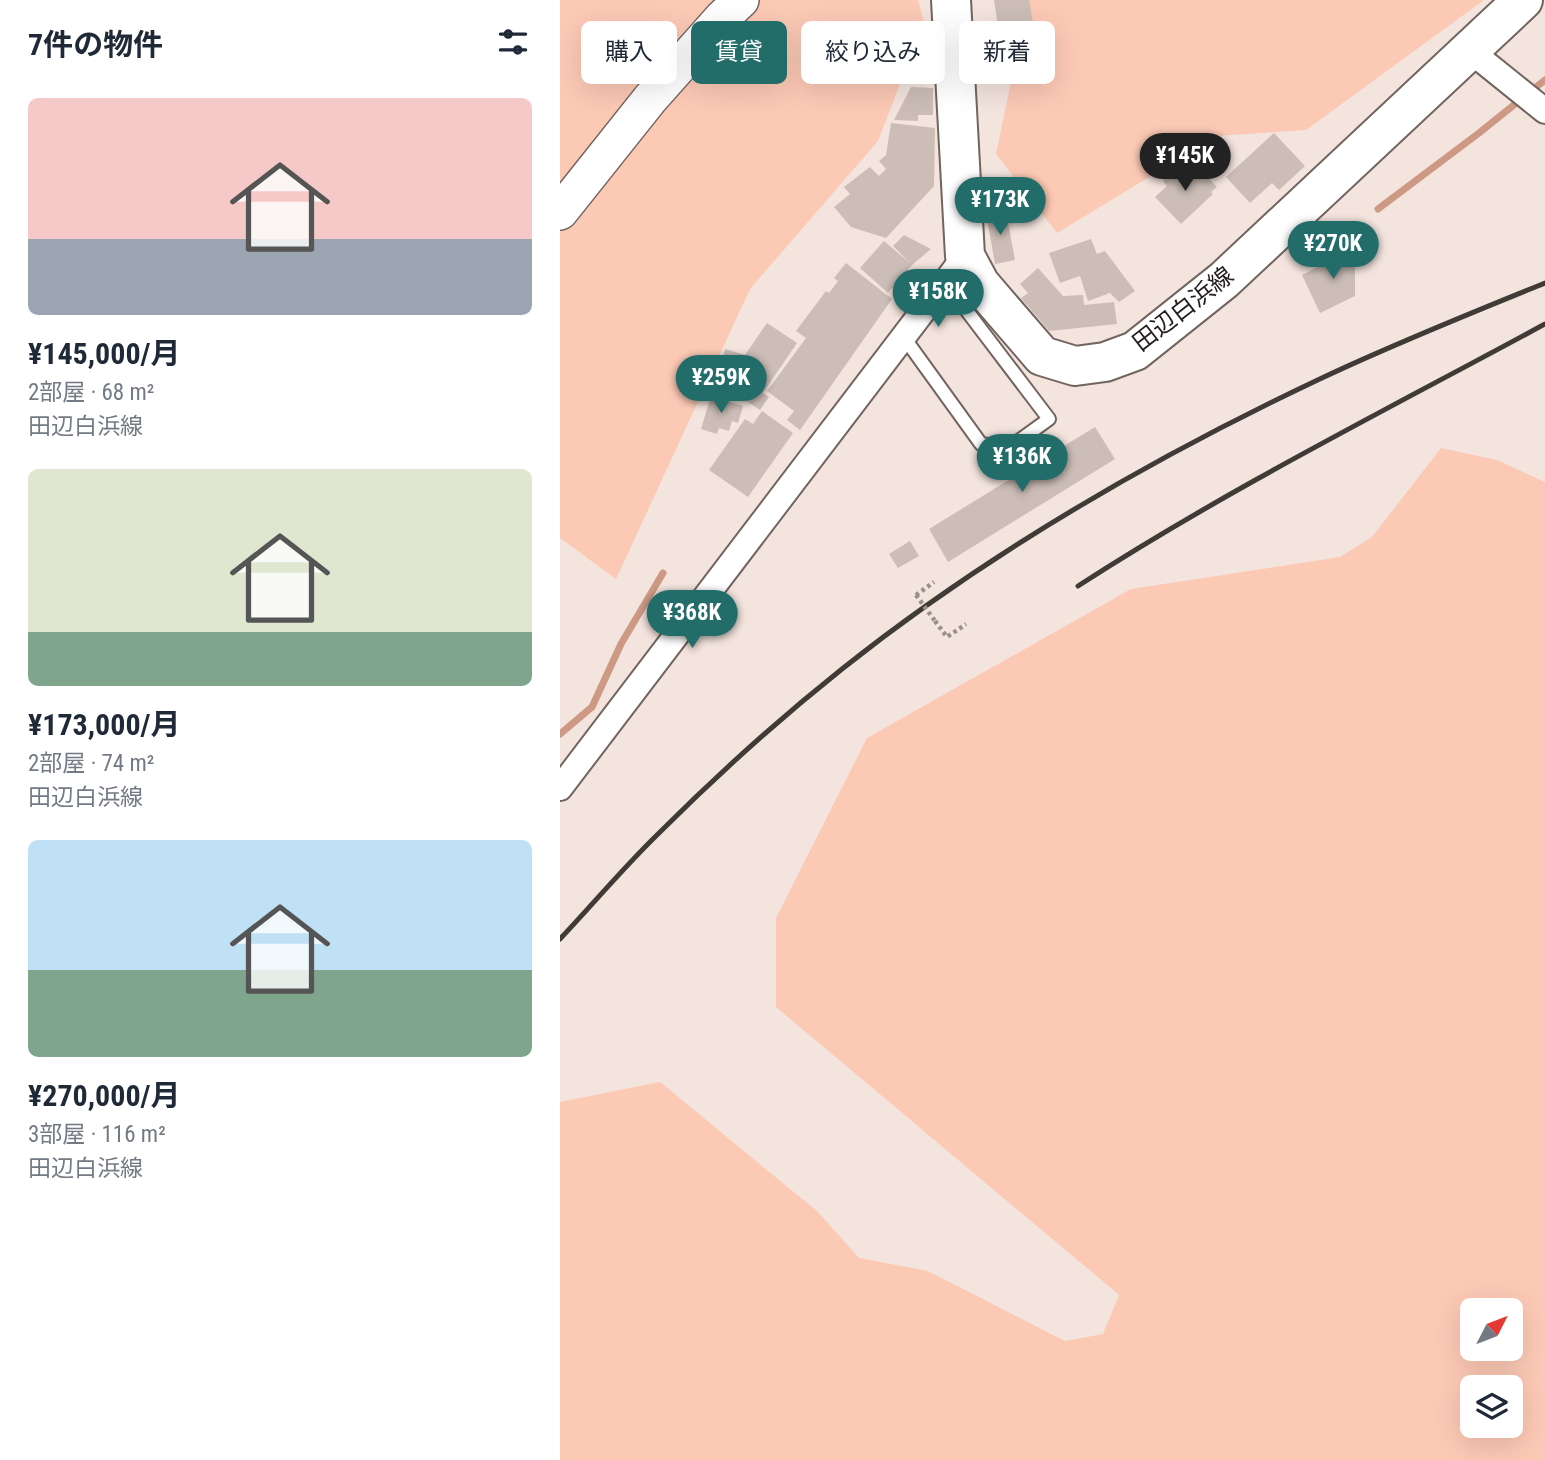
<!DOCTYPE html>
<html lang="ja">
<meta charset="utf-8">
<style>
:root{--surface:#fff;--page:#f2f2f3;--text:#1f2937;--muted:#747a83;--accent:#226d6a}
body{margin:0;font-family:"Roboto Condensed","Noto Sans JP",sans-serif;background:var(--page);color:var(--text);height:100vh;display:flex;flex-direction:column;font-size:26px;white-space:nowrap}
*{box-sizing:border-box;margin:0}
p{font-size:23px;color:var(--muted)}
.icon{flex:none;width:38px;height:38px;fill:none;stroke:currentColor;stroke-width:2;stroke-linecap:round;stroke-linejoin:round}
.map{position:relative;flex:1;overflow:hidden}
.sheet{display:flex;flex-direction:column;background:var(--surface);width:560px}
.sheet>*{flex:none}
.guide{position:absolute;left:21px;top:21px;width:665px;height:63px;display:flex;gap:14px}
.needle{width:46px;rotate:48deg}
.fabs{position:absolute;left:900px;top:1298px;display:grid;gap:14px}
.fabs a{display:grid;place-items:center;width:63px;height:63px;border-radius:10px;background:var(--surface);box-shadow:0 7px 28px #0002;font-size:35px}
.price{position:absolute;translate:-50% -60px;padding:0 16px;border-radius:24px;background:var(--accent);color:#fff;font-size:23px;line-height:46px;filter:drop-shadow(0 2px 4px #0008)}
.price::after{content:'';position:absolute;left:50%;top:42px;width:21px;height:16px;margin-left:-10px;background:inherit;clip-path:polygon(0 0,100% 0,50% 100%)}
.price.selected{background:#222;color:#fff}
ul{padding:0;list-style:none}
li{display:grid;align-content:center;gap:14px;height:371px;padding:0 28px}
li span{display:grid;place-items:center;height:217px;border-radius:10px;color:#555}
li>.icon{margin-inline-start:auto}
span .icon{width:126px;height:126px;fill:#fffc;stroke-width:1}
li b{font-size:30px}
h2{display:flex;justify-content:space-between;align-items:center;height:84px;padding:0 28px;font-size:30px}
.tag{padding:0 24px;border-radius:10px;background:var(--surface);box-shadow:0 7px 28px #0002;font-size:24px;line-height:63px}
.tag.selected{background:var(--accent);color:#fff}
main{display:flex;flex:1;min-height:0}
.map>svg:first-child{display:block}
</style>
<main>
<section class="sheet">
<h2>7件の物件<svg class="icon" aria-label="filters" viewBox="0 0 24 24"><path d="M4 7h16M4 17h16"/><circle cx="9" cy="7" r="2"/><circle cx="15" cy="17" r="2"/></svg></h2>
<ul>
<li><span style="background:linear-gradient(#f6c9c9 65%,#9aa5b1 0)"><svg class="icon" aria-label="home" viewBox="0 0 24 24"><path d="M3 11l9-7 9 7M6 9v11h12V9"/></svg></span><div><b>¥145,000/月</b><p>2部屋 · 68 m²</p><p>田辺白浜線</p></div></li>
<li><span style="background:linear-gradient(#dfe7d0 75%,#7fa58c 0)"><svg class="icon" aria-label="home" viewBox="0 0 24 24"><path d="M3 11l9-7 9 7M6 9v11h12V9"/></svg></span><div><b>¥173,000/月</b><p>2部屋 · 74 m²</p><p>田辺白浜線</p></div></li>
<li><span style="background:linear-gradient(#bfe0f5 60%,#7fa58c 0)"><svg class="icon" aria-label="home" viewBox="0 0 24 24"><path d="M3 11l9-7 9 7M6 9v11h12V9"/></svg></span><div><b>¥270,000/月</b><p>3部屋 · 116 m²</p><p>田辺白浜線</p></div></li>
</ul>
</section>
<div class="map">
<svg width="985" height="1460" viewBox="0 0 985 1460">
<rect width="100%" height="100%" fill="#f4e4de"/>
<path fill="#fcc9b5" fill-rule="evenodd" d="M0 0H358L364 22 318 141 190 289 56 579 0 538Z
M468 0H924L746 130 657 136 497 233 436 154Z
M881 448 937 460 985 482V1460H0V1102L100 1082 258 1212 299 1258 368 1271 505 1341 543 1334 559 1295 216 1007V918L307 738 571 589 780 557 812 537ZM912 1311H950V1349H912ZM912 1388H950V1426H912Z"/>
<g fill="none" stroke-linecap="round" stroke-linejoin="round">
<path stroke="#cd9985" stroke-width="7" d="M818 209 919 133 985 80
M0 734 32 707 61 644 103 573"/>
</g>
<path fill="#ccbdb7" d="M434 0H469L473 22 438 27Z
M351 87 373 88V115H358V121L334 120Z
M331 123 375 128 374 186 326 238 291 227 274 207 290 194 284 187 310 167 319 176 326 169 319 161 326 155Z
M714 133 745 166 719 190 712 183 690 203 666 177Z
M593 136 613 157 595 173 588 165 590 163 579 150Z
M622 164 638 177 643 172 657 187 651 192 653 194 621 224 595 197 607 186 603 181Z
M446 212 455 260 435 264 426 213Z
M344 235 371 249 352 265 328 293 300 268 324 241 350 263 333 246Z
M531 239 537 254 545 251 575 291 559 302 550 293 528 301 520 276 500 283 489 253Z
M795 248V296L760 313 742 275Z
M286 263 332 299 240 430 227 420 234 411 207 391 246 338 236 331 266 291 269 293 278 281 274 278Z
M478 268 503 296 523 295 524 305 554 302 557 324 489 331 461 298 468 293 460 284Z
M207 323 237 343 203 393 209 397 200 410 179 396 178 401 152 394 165 349 185 355Z
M151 396 183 406 178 423 172 421 169 431 159 428 157 434 141 429Z
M202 411 233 433 188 497 149 470 185 419 193 424Z
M535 427 555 459 388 562 369 529Z
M350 541 359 556 338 568 329 554Z"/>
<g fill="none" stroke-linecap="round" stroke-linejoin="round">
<g stroke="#72645f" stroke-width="16">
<path id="lane" d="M343 336 421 444 449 448 489 419 385 282"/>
</g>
<g stroke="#72645f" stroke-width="28">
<path id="street" d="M908 49 985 111
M0 788 405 256"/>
</g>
<g stroke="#72645f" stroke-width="38">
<path id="secondary" d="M0 212 90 99 162 18 181 0"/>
</g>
<g stroke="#72645f" stroke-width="42">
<path id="primary" d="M391 0 405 256 420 284 482 356 515 366 545 362 575 351 664 280 963 0"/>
</g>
<path stroke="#9a8e8a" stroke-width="4.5" stroke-dasharray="3.5 3.5" stroke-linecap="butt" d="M356 595 374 582
M375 621 387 637 406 624"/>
<use href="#lane" stroke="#fff" stroke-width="12"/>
<use href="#street" stroke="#fff" stroke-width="24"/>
<use href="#secondary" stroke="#fff" stroke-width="35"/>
<use href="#primary" stroke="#fff" stroke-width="38"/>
<path stroke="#413b38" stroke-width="5" d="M518 586C668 489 828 409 985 324
M0 939C33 904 64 867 98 834 156 776 218 720 282 669 429 552 594 457 764 377 836 343 911 313 985 283"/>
<path stroke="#9a8e8a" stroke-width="4.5" stroke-dasharray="3.5 3.5" stroke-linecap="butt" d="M356 595 375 621"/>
</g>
<g text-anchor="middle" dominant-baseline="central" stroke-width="5" stroke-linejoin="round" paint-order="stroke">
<g font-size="24" fill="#221d1b" stroke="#fff">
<text transform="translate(623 309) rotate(-38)">田辺白浜線</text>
</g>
</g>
</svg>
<div class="fabs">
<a><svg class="needle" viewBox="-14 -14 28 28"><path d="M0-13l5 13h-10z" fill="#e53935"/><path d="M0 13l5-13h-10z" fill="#747a83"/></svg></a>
<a><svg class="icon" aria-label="layers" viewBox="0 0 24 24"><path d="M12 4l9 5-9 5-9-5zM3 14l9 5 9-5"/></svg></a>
</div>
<b class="price selected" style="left:625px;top:193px">¥145K</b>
<b class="price" style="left:440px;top:237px">¥173K</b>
<b class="price" style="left:773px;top:281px">¥270K</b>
<b class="price" style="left:378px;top:329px">¥158K</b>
<b class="price" style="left:161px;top:415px">¥259K</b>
<b class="price" style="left:462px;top:494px">¥136K</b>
<b class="price" style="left:132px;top:650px">¥368K</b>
<div class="guide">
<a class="tag">購入</a>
<a class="tag selected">賃貸</a>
<a class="tag">絞り込み</a>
<a class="tag">新着</a>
</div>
</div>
</main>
